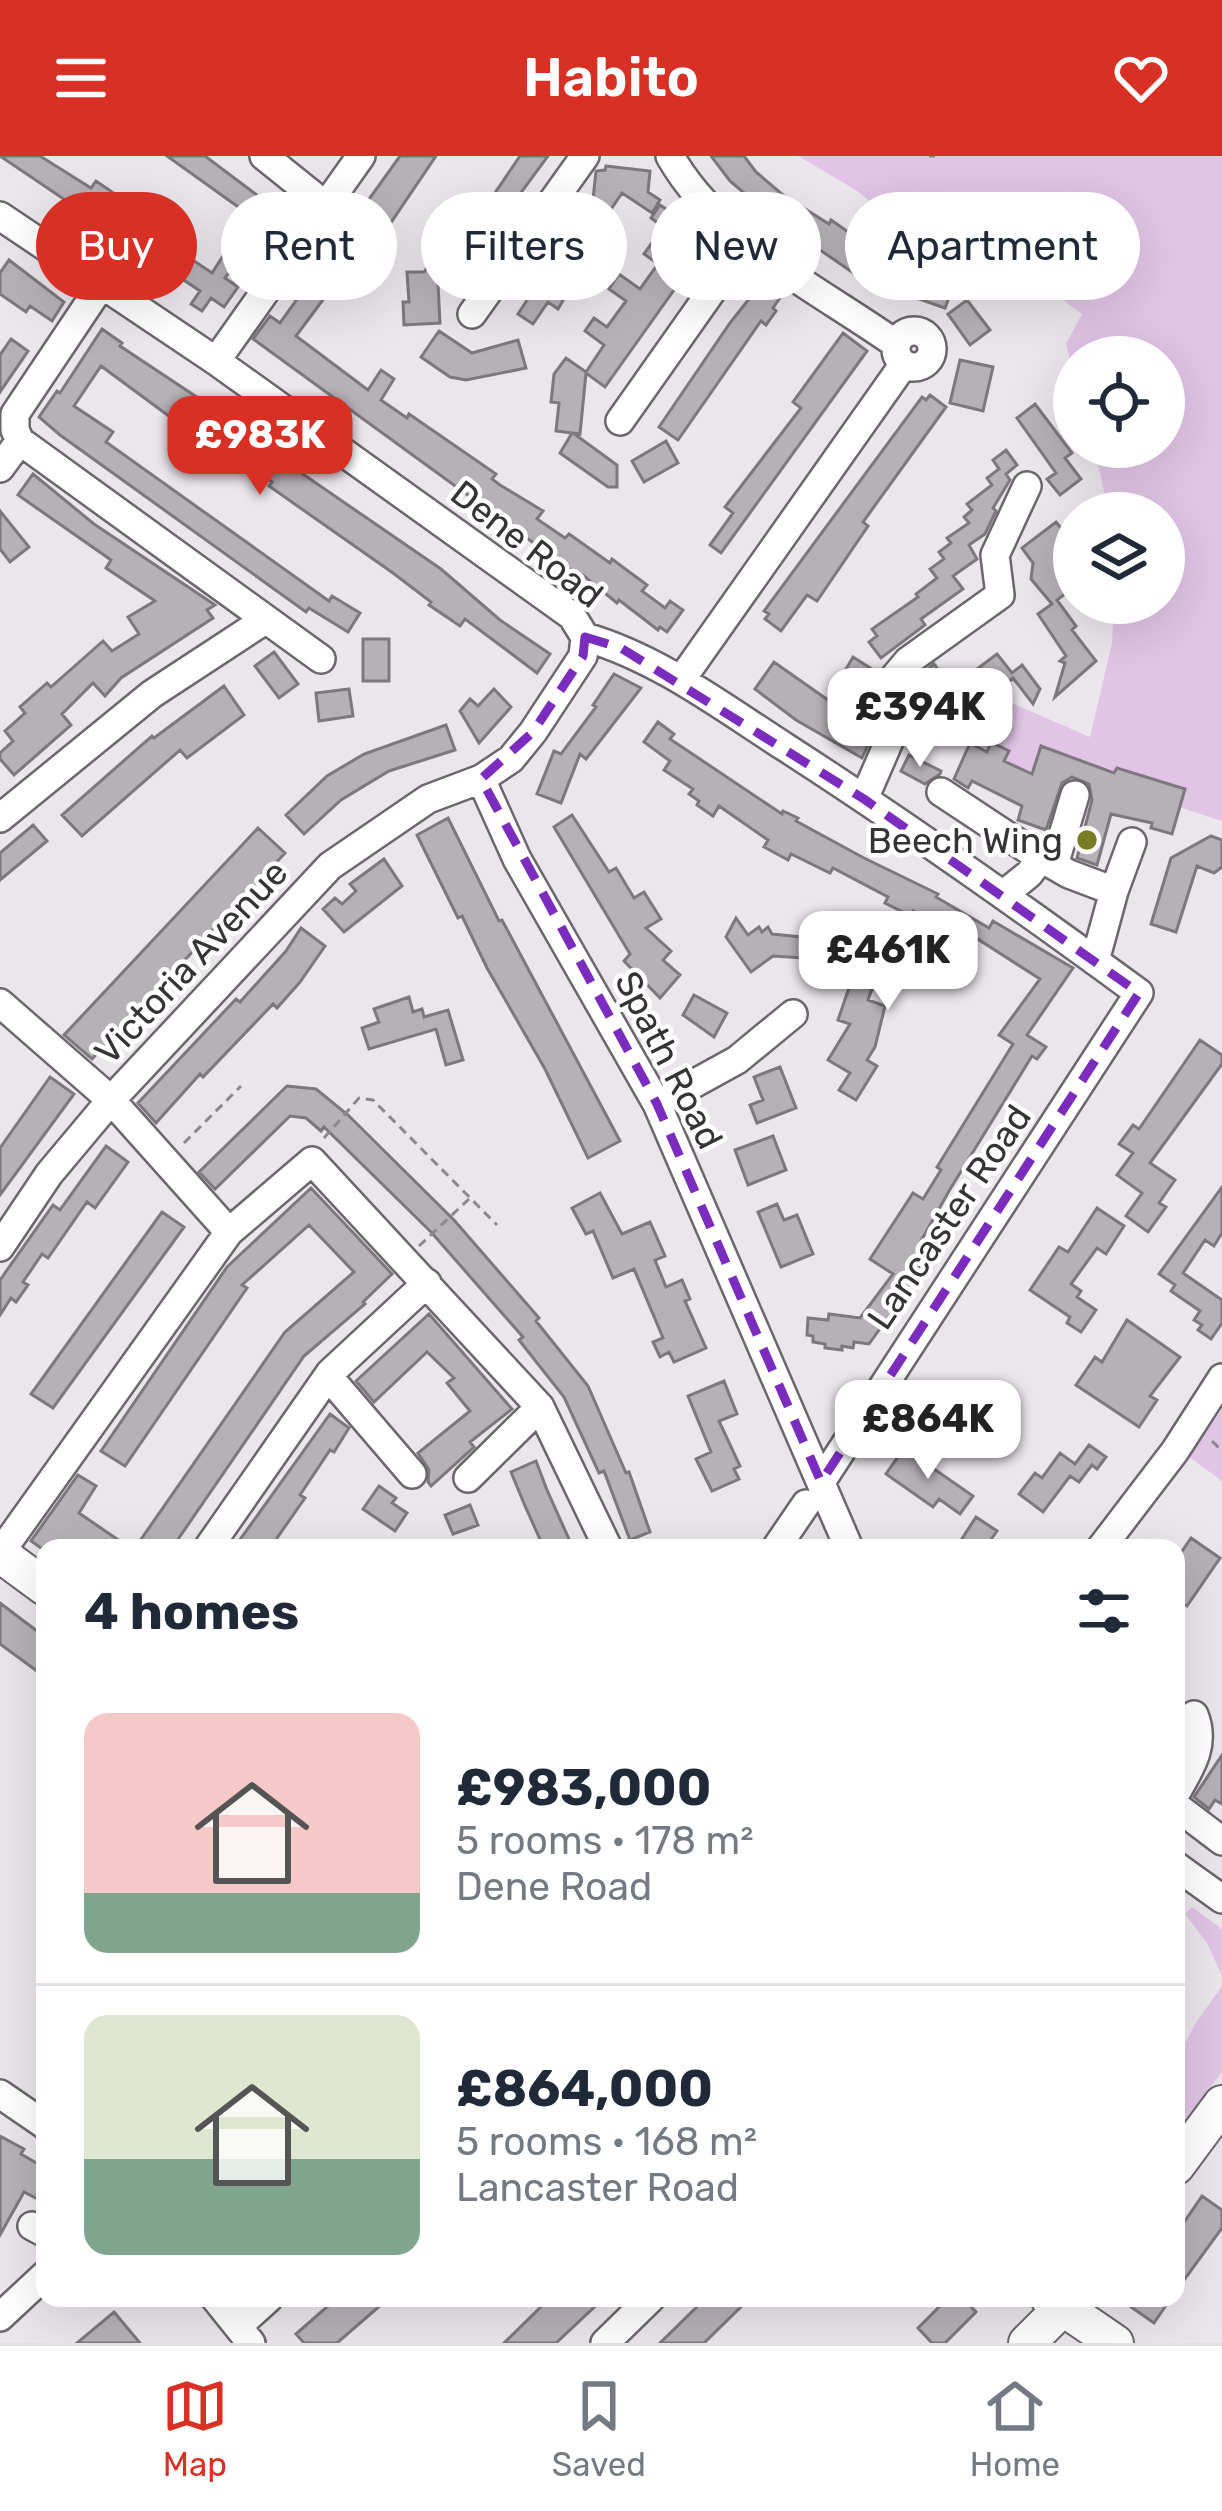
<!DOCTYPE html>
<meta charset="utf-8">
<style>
:root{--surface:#fff;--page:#f6f6f7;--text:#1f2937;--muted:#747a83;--line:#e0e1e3;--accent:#d93025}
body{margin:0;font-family:Rubik,sans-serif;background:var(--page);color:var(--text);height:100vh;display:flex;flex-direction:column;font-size:45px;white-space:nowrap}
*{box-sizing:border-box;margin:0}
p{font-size:39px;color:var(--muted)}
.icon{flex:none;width:66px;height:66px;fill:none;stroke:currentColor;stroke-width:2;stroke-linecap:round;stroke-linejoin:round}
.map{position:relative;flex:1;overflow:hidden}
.panel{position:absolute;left:36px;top:1383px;width:1149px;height:768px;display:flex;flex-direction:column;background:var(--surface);border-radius:24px;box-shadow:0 12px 48px #0002}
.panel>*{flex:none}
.hud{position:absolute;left:36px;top:36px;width:1152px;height:108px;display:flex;gap:24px}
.fabs{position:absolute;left:1053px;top:180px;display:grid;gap:24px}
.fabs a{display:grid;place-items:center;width:132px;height:132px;border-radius:50%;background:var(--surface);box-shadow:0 12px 48px #0002;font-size:60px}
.price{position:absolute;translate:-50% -102px;padding:0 27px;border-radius:24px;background:#fff;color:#222;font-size:39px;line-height:78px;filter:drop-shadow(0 3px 6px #0008)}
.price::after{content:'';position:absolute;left:50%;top:72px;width:36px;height:27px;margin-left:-18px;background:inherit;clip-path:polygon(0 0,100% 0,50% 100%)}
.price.active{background:var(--accent);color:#fff}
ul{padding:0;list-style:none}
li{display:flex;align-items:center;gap:36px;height:300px;padding:0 48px}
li+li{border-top:3px solid var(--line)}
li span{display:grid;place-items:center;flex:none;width:336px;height:240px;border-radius:24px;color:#555}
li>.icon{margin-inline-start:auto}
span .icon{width:144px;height:144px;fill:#fffc;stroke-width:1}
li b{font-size:51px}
h2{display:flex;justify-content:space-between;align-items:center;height:144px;padding:0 48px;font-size:51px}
.tag{padding:0 42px;border-radius:54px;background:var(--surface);box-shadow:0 12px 48px #0002;font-size:42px;line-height:108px}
.tag.active{background:var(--accent);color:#fff}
header{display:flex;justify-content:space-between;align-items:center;height:156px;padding:0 48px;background:var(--accent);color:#fff;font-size:54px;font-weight:600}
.tab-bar{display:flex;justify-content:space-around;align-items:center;height:168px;border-top:3px solid var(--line);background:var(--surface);font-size:33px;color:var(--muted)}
.tab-bar a{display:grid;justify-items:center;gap:6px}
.tab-bar .active{color:var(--accent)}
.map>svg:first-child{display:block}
</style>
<header><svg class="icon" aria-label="menu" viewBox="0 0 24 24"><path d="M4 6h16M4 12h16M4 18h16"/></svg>Habito<svg class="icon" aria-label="heart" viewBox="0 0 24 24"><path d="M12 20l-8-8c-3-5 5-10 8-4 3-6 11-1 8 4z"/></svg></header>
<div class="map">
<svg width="1222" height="2187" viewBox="0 0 1222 2187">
<rect width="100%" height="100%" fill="#ebe6ec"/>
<path fill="#e1c4e6" d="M798 0H1222V665L1179 651 1184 632 1117 612 1114 617 1041 590 1031 623 1016 618 1018 612 1004 605 1008 595 992 587 987 596 960 583 974 556 995 540 1090 581 1112 487 1114 447H1164V357H1109L1094 291H1164V201H1074V219L1066 188 1082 158 937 52 920 44 905 74 856 34Z
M1222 1253V1325L1188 1300Z
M1192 1751 1222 1773V1820L1207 1787 1185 1758Z
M1222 1830V1916L1185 1965 1176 1961V1905L1195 1868Z"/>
<path fill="#b6b1b7" stroke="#7d787d" stroke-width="3" d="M0 0H40L91 32 96 25 131 49 125 58 212 117 230 89 243 98 225 122 238 131 224 151 211 142 202 155 191 148 200 135Z
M167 0H205L281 57 248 100 236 92 255 63Z
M400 0H436L371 96 363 90 296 180 368 234 381 214 394 223 381 244 407 262 409 258 496 318 492 323 500 329 543 355 537 363 565 382 569 378 610 407 612 403 647 429 642 435 665 452 670 445 683 454 667 476 660 471 658 474 619 444 617 447 579 416 577 418 568 412 253 183 270 160 280 167Z
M520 0H548L458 122 437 107 440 167 404 169 403 146H409L407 116H424L454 74 465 81Z
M711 0H744L756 16 783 39 829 68 831 64 867 89 926 111 924 118 954 129 945 152 862 123 771 60 730 25Z
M606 10 650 15 648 36 660 44 652 57 622 37 593 80 600 85 591 98 584 94 567 119 576 124 565 141 558 153 548 146 533 168 518 158 593 43 596 15 605 14Z
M660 49 711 82 605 231 586 217 580 278 573 277 617 309V331H608L560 297 572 277 556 275 559 247 551 246 554 218 566 202 586 216 604 189 585 175 594 162 607 171 626 145 609 133 619 118 640 133 658 108 644 98 663 71 651 62Z
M9 104 64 146 52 165 30 150 26 156 0 138V117Z
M768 125 784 136 773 152 776 155 766 169 761 165 678 284 659 271 730 167 760 129 764 132Z
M967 144 990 174 970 189 948 158Z
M102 173 122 187 120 190 281 297 278 301 441 413 500 464 550 498 537 517 465 463 460 470 429 449 431 446 393 417 269 330 272 326 181 269 101 210 74 250 113 276 106 286 329 445 332 440 360 457 348 476 309 452 306 456 60 279 39 261 57 235 60 237Z
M439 175 472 197 518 184 526 212 466 224 450 221 421 201Z
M843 177 867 195 721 397 710 389 733 357 725 351 801 252 793 246Z
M11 183 28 195 0 236V199Z
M960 204 993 211 983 255 950 247Z
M930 239 946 251 863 366 868 370 817 445 807 439 781 475 765 463 769 458 764 455 922 241 926 244Z
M1035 248 1072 297 1065 302 1081 323 1060 339 1047 323 1056 317 1017 262Z
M666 285 678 307 644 326 632 305Z
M1006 294 1017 309 1006 318 1010 324 993 352 996 355 985 378 969 389 977 403 953 420 963 433 921 463 925 469 881 502 869 486 877 480 872 473 918 441 916 438 937 422 930 413 944 403 939 396 951 387 947 382 969 367 964 361 972 354 967 348 992 329 987 322 999 313 993 304Z
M33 318 94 368 215 449 207 454 213 462 121 522 105 540 93 527 62 558 71 569 14 619 0 603V597L13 585 5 575 25 557 20 551 47 527 51 531 103 485 112 495 139 478 128 461 155 445 106 412 111 404 18 339Z
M0 355 29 391 10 406 0 393Z
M1056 366 1065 377 1074 370V431L1057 444 1076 470 1072 474 1096 505 1055 541 1065 507 1060 505 1066 500 1038 458 1052 448 1031 423 1033 407 1022 392Z
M363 483H389V525H363Z
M274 496 298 528 279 542 255 510Z
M997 498 1012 517 1022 509 1040 533 1033 548 1013 522 955 571 918 521 934 508 960 542 985 523 977 513Z
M853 501 875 515 845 562 873 578 862 602 796 564 755 533 774 506 828 544Z
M614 518 641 532 586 603 580 598 561 647 537 638 554 595 561 598 596 551 593 549Z
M224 530 244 559 187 602 180 594 82 680 62 659 152 580 154 582Z
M349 533 353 560 319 565 316 537Z
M494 533 511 551 479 587 460 555 470 543 478 550Z
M658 566 674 578 670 583 782 658 783 655 798 662 796 665 864 702 938 738 936 741 989 772 993 765 1073 812 1027 879 1046 891 1037 903 1032 900 949 1035 921 1085 931 1091 897 1149 869 1188 854 1186 853 1192 842 1190V1194L825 1192V1188L813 1186V1180L807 1179 808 1162 828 1164 829 1158 860 1162 893 1118 870 1103 913 1037 923 1043 941 1014 937 1011 1013 888 999 879 1040 823 976 782 972 790 913 755 911 760 885 747 888 741 833 712 830 717 791 698 788 704 764 691 768 684 719 650 713 660 697 649 699 645 689 638 693 633 664 614 670 605 644 586Z
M446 569 455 594 389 615 341 644 304 678 286 659 327 620 364 598Z
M991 586 1009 595 1004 605 1032 618 1041 590 1114 617 1117 612 1185 633 1172 678 1151 672 1152 667 1111 658 1097 709 1077 702 1092 644 1089 628 1072 621 1062 627 1046 674 1018 664 1022 650 972 625 968 632 954 623 970 587 987 596Z
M909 599 941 615 940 618 925 628 901 615Z
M572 659 609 716 616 712 634 742 644 736 661 763 646 772 671 795 663 804 680 819 660 842 624 805 630 798 554 671Z
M448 662 499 765 502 764 620 985 588 1002 545 913 487 812 462 760 458 762 417 679Z
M33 669 47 685 0 724V697Z
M258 672 285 697 92 903 64 879Z
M1211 680 1222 684V711L1214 717 1197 710 1176 776 1151 768 1171 702Z
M384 703 402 730 344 776 323 753 335 742 342 748 356 735 350 728Z
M736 762 748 779 759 771 762 776 768 771 772 778 812 782 832 799 818 815 803 802 773 800 751 816 726 781Z
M301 772 325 790 300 826 277 852 273 848 203 921 200 918 156 967 138 947 236 843 240 846 286 795Z
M852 823 873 830 868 844 885 850 875 891 867 904 877 910 856 944 839 934 850 917 828 904 850 868 838 864Z
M694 839 727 857 714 881 683 859Z
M409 841 413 856 422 853 424 861 448 854 463 904 446 909 436 873 369 893 362 872 379 866 374 853Z
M1200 884 1222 899V908L1150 1007 1175 1024 1159 1047 1166 1051 1148 1076 1126 1060 1142 1037 1117 1019 1133 997 1119 988 1133 969 1139 973Z
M780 911 796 952 757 967 750 949 763 944 754 921Z
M50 921 74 938 0 1039V992Z
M287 930 316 933 348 959 454 1064 539 1162 536 1165 588 1230 626 1317 629 1316 650 1376 630 1384 604 1315 599 1317 564 1241 519 1184 523 1181 431 1076 324 971 321 975 306 962 290 960 215 1033 199 1016Z
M773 980 786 1014 748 1029 735 994Z
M106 990 128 1006 95 1052 87 1046 48 1102 42 1098 23 1126 28 1129 16 1146 11 1142 0 1159V1124L53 1049 60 1054Z
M1222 1031V1077L1214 1090 1205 1084 1183 1117 1222 1144V1167L1211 1183 1198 1174 1202 1169 1194 1164 1200 1155 1171 1135 1175 1129 1159 1118Z
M311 1032 392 1118 363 1146 365 1148 304 1200 172 1392H135L285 1176 354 1116 309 1069 242 1129 247 1132 125 1310 101 1295 227 1111Z
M600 1037 622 1078 650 1066 665 1100 655 1104 666 1131 682 1124 690 1143 685 1145 706 1192 674 1206 669 1196 660 1201 653 1186 663 1182 634 1113 613 1122 593 1075 586 1078 572 1052Z
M777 1048 784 1064 797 1059 813 1098 781 1111 758 1056Z
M1097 1052 1124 1070 1106 1098 1097 1092 1071 1128 1081 1135 1077 1141 1096 1154 1081 1176 1067 1167 1070 1161 1030 1134 1059 1091 1068 1096Z
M162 1056 184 1071 53 1252 31 1238Z
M429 1158 512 1253 470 1286 474 1291 431 1330 428 1326 429 1314 418 1297 470 1255 447 1227 454 1222 427 1196 374 1246 356 1225Z
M1127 1164 1180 1201 1150 1240 1157 1244 1139 1271 1076 1229 1095 1201 1102 1206Z
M724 1225 737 1258 719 1265 740 1310 734 1313 739 1323 712 1335 696 1303 711 1296 688 1240Z
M330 1258 349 1272 334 1296 330 1294 300 1339 305 1342 270 1392H234Z
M1089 1289 1106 1301 1097 1313 1092 1309 1079 1326 1070 1320 1043 1356 1019 1338 1035 1317 1042 1322 1060 1297 1075 1308Z
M904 1292 973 1340 960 1358 939 1343 933 1351 886 1318Z
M536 1305 547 1334 573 1392H544L525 1350 511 1316Z
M78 1319 96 1330 79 1357 130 1392H41L31 1385Z
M379 1330 396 1342 392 1347 407 1357 395 1375 363 1353Z
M470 1349 478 1369 453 1378 445 1359Z
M976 1361 997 1375 985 1392H956Z
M1191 1382 1220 1402 1187 1450 1176 1443V1404Z
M0 1447 45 1481V1521L0 1488Z
M1222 1599V1648L1215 1644 1209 1653 1194 1641Z
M0 1980 24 1993 21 1998 45 2012V2047L24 2036 0 2079Z
M1202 2040 1222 2054V2072L1176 2135V2078Z
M337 2142H389L337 2187H304L296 2178Z
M550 2142H604L556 2187H504Z
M706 2142H750L704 2187H660Z
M948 2142H963L976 2156 945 2187H932L918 2172Z
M1118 2142H1171L1154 2167Z
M114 2156 140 2187H77Z"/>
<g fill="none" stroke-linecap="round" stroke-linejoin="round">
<g stroke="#6b676c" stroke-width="32">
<path id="minor" d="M264 0 325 49
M670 0C718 85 818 133 896 188
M0 60 216 205 572 460 585 481C658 502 721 550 785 591 906 669 1023 752 1139 837L821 1326
M102 128 15 258V274L20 285 321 503
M472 158 585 0
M896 193a18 18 0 1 1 36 0a18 18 0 1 1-36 0Z
M216 205 361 0
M620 265 747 85
M0 312 20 285
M585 481 583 500 533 576 511 603 481 623 517 703 657 948 849 1392
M681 524 904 208
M941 636 1041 702
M864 643 893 576 892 524 908 505 1000 439 995 399 1027 330
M0 662 152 538 265 464
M1054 709 1075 639
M1114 735 1132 686
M1004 738 1029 718 1041 702 1069 718 1114 735 1095 805
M0 847 111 944 229 1076
M657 948 737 904 793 858
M0 1091 49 1018 111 944 330 710 428 643 481 623
M328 1220 412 1318
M468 1322 540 1251
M208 1392 330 1217 427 1127
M776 1392 806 1348
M1101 1392 1175 1295 1222 1222
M0 1397 229 1076 312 1005 540 1251 608 1392
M1176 1637C1191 1611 1206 1588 1194 1559
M1176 1650 1222 1685
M1176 1710 1222 1743
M0 1938 45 1969
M32 2070 45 2077
M215 2142 251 2187
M0 2161 45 2119
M239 2169 269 2142
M605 2187 651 2142"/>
</g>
<g stroke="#6b676c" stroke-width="40">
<path id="major" d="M0 1398 45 1431
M1176 2010 1222 1948
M1049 2142 1115 2187
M1027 2187 1072 2142"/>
</g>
<path stroke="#8c888c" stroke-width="3" stroke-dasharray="9 6" stroke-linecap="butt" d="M929 0H935
M324 982 359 942 373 944 497 1069
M184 987 241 930
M419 1090 469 1043
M1212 1285 1222 1295"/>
<use href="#minor" stroke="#fff" stroke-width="27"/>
<use href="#major" stroke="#fff" stroke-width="36"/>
</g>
<path fill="none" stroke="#7b2cbf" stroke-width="9" stroke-dasharray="24 15" stroke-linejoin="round" d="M585 481 621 492 864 643 1139 837 821 1326 657 948 481 623 533 576 583 500Z"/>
<circle fill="#797c25" stroke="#fff" stroke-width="4.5" cx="1087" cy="684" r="12"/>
<g text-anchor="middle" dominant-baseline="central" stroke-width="9" stroke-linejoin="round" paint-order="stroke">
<g font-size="36" fill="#353335" stroke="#fff">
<text transform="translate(527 388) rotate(38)">Dene Road</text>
<text transform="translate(191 806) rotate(-47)">Victoria Avenue</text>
<text transform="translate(669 904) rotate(63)">Spath Road</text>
<text transform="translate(949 1061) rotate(-56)">Lancaster Road</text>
</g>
<g font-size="36" fill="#353335" stroke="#fff" text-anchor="end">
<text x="1063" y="684">Beech Wing</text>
</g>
</g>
</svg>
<div class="fabs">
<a><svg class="icon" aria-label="locate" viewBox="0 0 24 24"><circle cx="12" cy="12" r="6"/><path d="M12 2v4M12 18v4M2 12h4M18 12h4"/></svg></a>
<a><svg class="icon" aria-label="layers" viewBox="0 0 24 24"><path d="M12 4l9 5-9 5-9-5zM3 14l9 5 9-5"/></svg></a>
</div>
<b class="price active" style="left:260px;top:342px">£983K</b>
<b class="price" style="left:920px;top:614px">£394K</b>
<b class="price" style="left:888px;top:857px">£461K</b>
<b class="price" style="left:928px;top:1326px">£864K</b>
<div class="hud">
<a class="tag active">Buy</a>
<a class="tag">Rent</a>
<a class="tag">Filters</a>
<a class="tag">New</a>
<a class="tag">Apartment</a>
</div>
<section class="panel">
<h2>4 homes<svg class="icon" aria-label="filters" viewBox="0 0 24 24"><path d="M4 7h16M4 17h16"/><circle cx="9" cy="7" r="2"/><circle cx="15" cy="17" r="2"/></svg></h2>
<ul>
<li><span style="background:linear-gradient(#f6c9c9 75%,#7fa58c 0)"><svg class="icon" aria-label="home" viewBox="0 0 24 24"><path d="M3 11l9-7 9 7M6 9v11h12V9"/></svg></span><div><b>£983,000</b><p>5 rooms · 178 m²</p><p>Dene Road</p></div></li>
<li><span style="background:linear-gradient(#dfe7d0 60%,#7fa58c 0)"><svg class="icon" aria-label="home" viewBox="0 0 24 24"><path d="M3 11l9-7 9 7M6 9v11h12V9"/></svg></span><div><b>£864,000</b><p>5 rooms · 168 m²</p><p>Lancaster Road</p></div></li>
</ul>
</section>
</div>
<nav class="tab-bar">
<a class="active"><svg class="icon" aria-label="map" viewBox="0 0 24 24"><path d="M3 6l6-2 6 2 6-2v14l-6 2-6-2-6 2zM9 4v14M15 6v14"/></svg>Map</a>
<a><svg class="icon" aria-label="saved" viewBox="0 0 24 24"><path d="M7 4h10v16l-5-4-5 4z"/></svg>Saved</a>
<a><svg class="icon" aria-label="home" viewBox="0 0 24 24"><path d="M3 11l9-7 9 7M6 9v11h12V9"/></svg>Home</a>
</nav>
